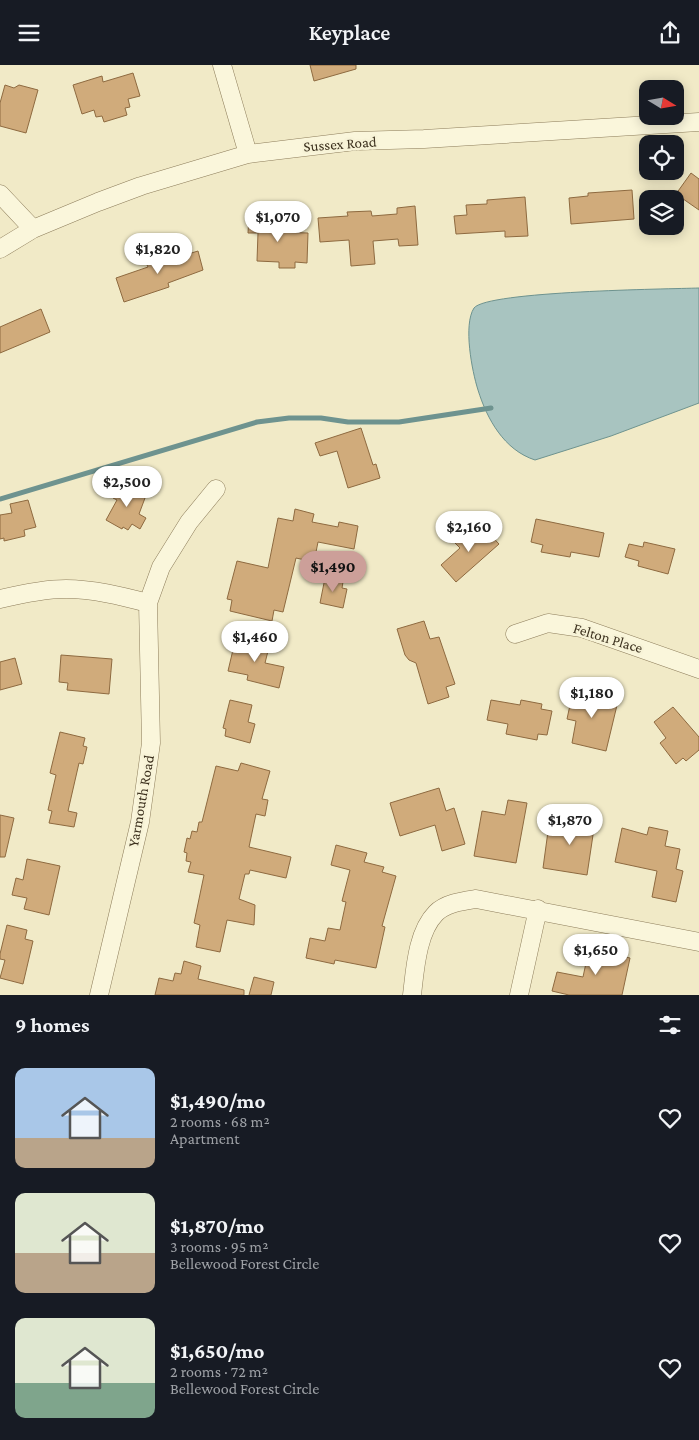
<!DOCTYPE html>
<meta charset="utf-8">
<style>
:root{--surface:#171b24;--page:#242831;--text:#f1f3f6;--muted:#9ea1a6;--accent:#cc9f99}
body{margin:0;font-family:"Crimson Pro",serif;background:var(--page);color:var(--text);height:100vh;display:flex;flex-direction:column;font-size:19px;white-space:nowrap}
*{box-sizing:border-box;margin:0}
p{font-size:16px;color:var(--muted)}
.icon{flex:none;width:28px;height:28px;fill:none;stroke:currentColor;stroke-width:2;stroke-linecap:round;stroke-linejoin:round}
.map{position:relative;height:930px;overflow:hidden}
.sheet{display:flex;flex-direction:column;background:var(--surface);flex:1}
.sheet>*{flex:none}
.needle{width:32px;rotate:101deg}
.fabs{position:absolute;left:639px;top:15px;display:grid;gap:10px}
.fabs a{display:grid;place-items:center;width:45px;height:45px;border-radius:10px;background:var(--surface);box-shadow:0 2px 12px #0003;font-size:25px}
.price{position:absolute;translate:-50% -42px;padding:0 11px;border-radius:18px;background:#fff;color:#222;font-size:16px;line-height:32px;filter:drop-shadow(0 1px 2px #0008)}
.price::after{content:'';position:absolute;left:50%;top:30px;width:15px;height:11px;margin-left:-8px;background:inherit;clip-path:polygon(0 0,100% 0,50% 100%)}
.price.selected{background:var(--accent);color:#111}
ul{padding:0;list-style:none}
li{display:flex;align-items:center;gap:15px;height:125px;padding:0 15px}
li span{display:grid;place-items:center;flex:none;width:140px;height:100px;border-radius:10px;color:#555}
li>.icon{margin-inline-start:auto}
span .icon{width:60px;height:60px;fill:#fffc;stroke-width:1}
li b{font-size:21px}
h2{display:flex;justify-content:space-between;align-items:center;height:60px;padding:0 15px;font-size:21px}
header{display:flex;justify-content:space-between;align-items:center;height:65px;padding:0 15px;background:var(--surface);font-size:22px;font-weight:600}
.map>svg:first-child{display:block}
</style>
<header><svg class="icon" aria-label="menu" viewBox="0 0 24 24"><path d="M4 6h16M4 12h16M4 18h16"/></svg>Keyplace<svg class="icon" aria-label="share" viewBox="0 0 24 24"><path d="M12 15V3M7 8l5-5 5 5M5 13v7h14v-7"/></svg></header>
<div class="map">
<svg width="699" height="930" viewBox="0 0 699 930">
<rect width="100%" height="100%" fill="#f1eac7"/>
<path fill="#a8c4c0" stroke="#6e938f" d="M699 223V338L611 371 535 395C504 385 487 354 478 325 472 306 463 260 474 243 487 226 669 224 699 223Z"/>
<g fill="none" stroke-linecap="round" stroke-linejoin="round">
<path stroke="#6e938f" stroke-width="5" d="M0 434 257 357 289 353H321L348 357H399L491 343"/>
</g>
<path fill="#d0ab7b" stroke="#8e6a40" d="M310 0H356V4L314 16Z
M133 8 140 31 128 34 130 42 125 43 127 50 104 57 102 51 96 52 94 45 82 49 73 20 102 11 103 17Z
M5 20 14 23 19 20 38 25 26 68 0 61V38Z
M691 108 699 114V145L676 129Z
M632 125 634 154 571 159 569 133 588 131V128Z
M525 132 528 171 505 172V166L456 169 454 151 467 150 466 140 487 139V135Z
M415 141 418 180 399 181 398 174 373 176 375 199 351 201 349 175 320 177 318 153 348 151 347 147 371 146 372 151 397 149V143Z
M249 151 274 152 273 167 308 168 307 198 295 197V203H279V197L257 196 258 168H248Z
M173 186 175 193 198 186 203 205 168 218 169 222 124 237 116 213 148 202 145 196Z
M41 244 50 267 0 288V262Z
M361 363 373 400 376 399 380 413 348 423 337 386 320 391 315 378Z
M123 416 139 425 137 428 145 433 139 449 146 453 140 464 132 459 128 465 123 462 122 464 106 455 117 435 113 433Z
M28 435 36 462 24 465 25 471 4 476V473L0 474V450L12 448 10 439Z
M295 444 314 449 312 457 338 462 339 457 358 461 354 484 318 477 314 497 296 493 283 547 274 545 272 556 230 546 232 535 227 534 237 496 268 503 278 453 293 456Z
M536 454 604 468 599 492 571 487 570 492 541 487 543 480 531 477Z
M483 462 499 479 456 517 441 500 460 483 454 477 465 467 470 473Z
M644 477 675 484 668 509 638 501 639 496 625 492 629 479 643 482Z
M325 513 343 517 342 523 347 524 343 543 320 538Z
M424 556 430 574 439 572 455 619 446 622 449 632 428 639 416 598 409 595 405 590 397 564Z
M236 572 270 578 265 598 284 602 279 623 247 615 248 610 228 606Z
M61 590 112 594 109 629 67 625 68 618 59 617Z
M15 593 22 619 0 625V597Z
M573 626 601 630 618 636 606 686 572 678 576 656 567 654Z
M230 635 252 640 248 657 255 659 250 678 225 671 226 664 223 663Z
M491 635 520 640 521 635 542 639 541 644 552 646 547 670 538 669 537 675 506 669 508 659 487 655Z
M673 642 699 672V685L686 696 683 693 676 699 660 678 666 673 654 657Z
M60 667 85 673 83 681 87 682 83 699 79 698 68 746 77 748 74 762 49 758 52 746 48 745 56 710 50 708Z
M241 698 270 706 262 734 268 735 265 751 256 749 249 782 291 792 286 813 250 805 249 809H245L239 834 255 840 254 860 227 855 220 887 196 882 200 860 194 858 204 810 188 807 191 797 186 796 187 788 184 787 187 773 190 774 192 766 197 767 199 757H202L216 701 238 706Z
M439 723 446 746 454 743 465 779 442 786 435 760 400 771 390 738Z
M508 735 527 738 516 798 474 791 482 746 505 750Z
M577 747 596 750 587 810 543 803 549 759 575 763Z
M0 750 14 753 5 792H0Z
M649 762 668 766 665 781 680 784 676 804 683 806 676 837 652 832 657 806 615 797 622 763 647 770Z
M336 780 367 788 364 797 384 802 382 807 396 811 382 861 385 862 376 903 335 895 334 899 306 893 310 873 325 876 328 863 340 865 346 837 342 836 350 805 331 800Z
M27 794 60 801 49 850 24 844 27 833 12 830 16 813 23 815Z
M7 860 27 865 25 874 33 876 23 919 0 913 5 895 0 894V889Z
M589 884 630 893 622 930H569L552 926 557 907 583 912Z
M184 896 201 901 198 914 244 925V930H155L159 913 173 916 175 908 181 909Z
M254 912 274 917 271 930H249Z"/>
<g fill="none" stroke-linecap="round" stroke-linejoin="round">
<g stroke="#8d7d5b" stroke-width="19">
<path id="street" d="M222 0 248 89
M0 129 33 164
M0 184 33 164 98 137 141 121 248 89 355 76 424 74 699 57
M0 534C21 529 44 524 66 524 93 524 121 531 148 538
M515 569 548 558 582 563 699 604
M99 930 140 757 151 678 148 538 161 502 189 457 216 424
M412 930C415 905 417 867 436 848 446 838 463 836 476 834L699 877
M519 930 538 844"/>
</g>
<use href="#street" stroke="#faf6db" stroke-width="18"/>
</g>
<g text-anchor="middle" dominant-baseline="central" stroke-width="5" stroke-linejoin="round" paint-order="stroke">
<g font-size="15" fill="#3d321f" stroke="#f7f3d7">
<text transform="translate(340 79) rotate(-4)">Sussex Road</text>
<text transform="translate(608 573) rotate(17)">Felton Place</text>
<text transform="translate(141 736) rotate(-80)">Yarmouth Road</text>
</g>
</g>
</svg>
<div class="fabs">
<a><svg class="needle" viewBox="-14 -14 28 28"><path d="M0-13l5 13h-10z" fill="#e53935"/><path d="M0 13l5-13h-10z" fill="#9ea1a6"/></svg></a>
<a><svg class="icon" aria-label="locate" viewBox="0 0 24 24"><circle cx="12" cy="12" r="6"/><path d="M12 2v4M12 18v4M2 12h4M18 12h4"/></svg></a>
<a><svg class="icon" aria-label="layers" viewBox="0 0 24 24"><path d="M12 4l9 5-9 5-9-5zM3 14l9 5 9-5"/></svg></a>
</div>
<b class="price" style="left:278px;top:178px">$1,070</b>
<b class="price" style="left:158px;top:210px">$1,820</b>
<b class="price" style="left:127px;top:443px">$2,500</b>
<b class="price" style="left:469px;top:488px">$2,160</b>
<b class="price selected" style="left:333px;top:528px">$1,490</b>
<b class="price" style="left:255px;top:598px">$1,460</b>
<b class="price" style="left:592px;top:654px">$1,180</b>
<b class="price" style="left:570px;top:781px">$1,870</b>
<b class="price" style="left:596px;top:911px">$1,650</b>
</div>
<section class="sheet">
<h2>9 homes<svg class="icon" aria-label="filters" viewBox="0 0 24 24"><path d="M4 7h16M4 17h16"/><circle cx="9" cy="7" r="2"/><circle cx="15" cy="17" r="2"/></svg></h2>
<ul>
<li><span style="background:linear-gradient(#a9c7e8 70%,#b9a48a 0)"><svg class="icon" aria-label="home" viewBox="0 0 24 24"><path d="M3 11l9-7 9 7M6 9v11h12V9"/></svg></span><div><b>$1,490/mo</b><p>2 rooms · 68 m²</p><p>Apartment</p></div><svg class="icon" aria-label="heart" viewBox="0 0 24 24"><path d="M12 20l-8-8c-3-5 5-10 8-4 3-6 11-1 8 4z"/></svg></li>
<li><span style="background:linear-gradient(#dfe7d0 60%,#b9a48a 0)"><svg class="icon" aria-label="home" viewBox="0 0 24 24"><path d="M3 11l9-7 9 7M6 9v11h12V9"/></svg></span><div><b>$1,870/mo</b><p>3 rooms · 95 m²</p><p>Bellewood Forest Circle</p></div><svg class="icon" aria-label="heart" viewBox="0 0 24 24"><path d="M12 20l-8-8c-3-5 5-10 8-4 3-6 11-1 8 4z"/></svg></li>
<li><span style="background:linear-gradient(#dfe7d0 65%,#7fa58c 0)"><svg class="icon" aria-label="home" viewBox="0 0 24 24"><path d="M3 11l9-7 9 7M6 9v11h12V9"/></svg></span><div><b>$1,650/mo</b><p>2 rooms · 72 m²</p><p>Bellewood Forest Circle</p></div><svg class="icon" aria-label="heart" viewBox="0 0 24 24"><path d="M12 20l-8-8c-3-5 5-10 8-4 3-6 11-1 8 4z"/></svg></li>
</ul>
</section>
